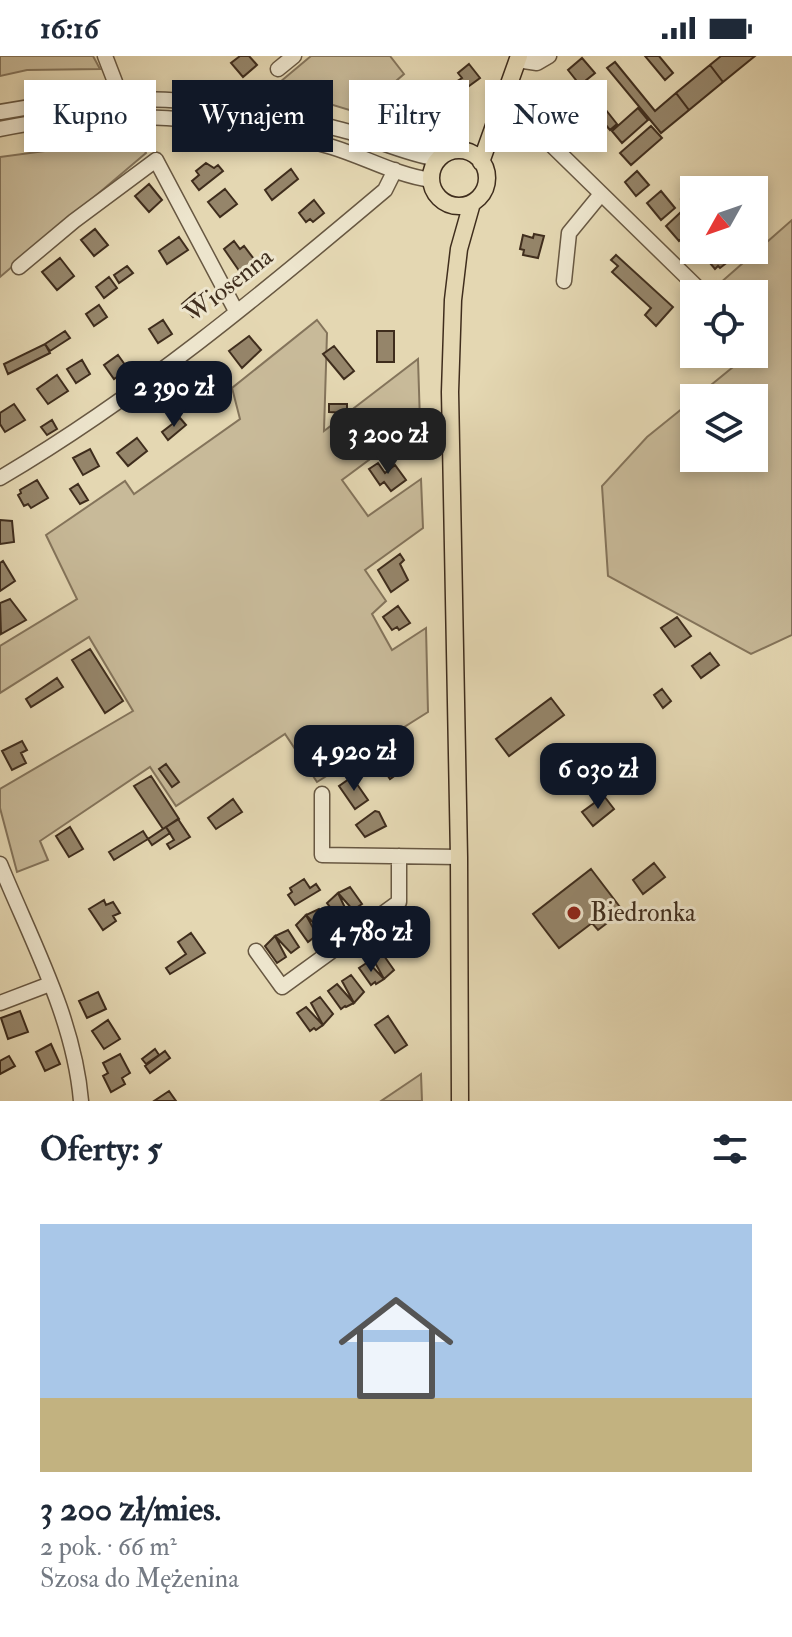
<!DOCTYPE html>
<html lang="pl">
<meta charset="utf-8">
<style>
:root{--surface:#fff;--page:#f2f2f3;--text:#1f2937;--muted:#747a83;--line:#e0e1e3;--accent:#111827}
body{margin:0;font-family:"IM FELL Double Pica",serif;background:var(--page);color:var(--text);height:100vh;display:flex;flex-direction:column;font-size:30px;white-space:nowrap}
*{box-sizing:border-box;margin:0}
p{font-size:26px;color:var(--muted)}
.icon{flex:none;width:44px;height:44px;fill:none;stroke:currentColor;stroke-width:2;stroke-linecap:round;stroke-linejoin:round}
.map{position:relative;height:1045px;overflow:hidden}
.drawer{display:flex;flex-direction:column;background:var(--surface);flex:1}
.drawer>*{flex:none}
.banner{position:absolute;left:24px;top:24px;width:744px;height:72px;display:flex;gap:16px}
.needle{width:52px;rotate:230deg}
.tools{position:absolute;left:680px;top:120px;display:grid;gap:16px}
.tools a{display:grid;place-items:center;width:88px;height:88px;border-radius:0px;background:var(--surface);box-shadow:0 4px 12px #0003;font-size:40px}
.price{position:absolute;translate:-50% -68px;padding:0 18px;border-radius:16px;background:var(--accent);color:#fff;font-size:26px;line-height:52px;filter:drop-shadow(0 2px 4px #0008)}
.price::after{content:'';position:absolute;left:50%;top:48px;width:24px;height:18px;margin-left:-12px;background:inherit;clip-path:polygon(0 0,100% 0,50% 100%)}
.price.current{background:#222;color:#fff}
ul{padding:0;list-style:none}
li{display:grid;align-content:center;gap:16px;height:424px;padding:0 40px}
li+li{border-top:2px solid var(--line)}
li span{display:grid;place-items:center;height:248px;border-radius:0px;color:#555}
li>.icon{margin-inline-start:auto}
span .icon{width:144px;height:144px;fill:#fffc;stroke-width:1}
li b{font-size:34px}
h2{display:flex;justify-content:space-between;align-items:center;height:96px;padding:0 40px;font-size:34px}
.chip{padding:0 28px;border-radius:0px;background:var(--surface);box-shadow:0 4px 12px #0003;font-size:28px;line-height:72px}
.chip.current{background:var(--accent);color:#fff}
.status{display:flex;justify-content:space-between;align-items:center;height:56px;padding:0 40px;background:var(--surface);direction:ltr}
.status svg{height:22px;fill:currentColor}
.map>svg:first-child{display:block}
</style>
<div class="status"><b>16:16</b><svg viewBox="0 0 49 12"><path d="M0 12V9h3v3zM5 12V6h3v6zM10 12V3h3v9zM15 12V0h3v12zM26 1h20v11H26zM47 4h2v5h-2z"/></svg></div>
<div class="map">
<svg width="792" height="1045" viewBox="0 0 792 1045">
<rect width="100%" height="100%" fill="#e4d7b2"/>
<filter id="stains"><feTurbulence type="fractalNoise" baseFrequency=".0025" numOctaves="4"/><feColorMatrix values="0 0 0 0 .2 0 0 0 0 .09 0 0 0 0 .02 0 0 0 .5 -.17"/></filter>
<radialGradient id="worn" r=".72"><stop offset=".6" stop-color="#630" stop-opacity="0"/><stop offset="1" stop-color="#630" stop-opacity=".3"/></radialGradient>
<path fill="#c8ba99" stroke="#84745b" stroke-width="2" d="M0 0H93L100 13 27 14 0 20Z
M311 0H390L404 18 359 57 274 31Z
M127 84H139L146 97 0 221V101Z
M792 164V579L751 598 608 520 602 430 647 381 694 343V402H754V342H695L749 298H754V294L762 287 754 278V238H714L711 235Z
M317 264 327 277 324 375 418 303 420 366 342 424 368 460 421 423 423 472 365 514 386 545 372 558 392 594 426 572 428 656 317 726 285 678 176 750 150 711 40 785 48 804 17 816 0 752V733L133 655 89 581 0 637V590L77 543 46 479 125 425 134 438 240 363 232 332Z
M421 1018 422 1045H381Z"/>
<path fill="#95856a" stroke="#3f2d1d" stroke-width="2" d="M240 0H249L257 9 243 21 231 7Z
M645 0H659L673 17 665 24Z
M721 0H755L723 26 710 9Z
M582 2 595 17 580 29 568 14Z
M615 6 655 55 676 37 689 54 661 77 607 12Z
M469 8 480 22 469 30 459 24 462 22 458 17Z
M710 9 723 26 689 54 676 37Z
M444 29 449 36 429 52 424 45Z
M587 30 617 68 610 74 579 37Z
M638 52 648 64 622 87 612 75Z
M651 70 662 82 631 109 620 97Z
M206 107 214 112 218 109 223 115 199 134 192 125 199 119 196 115Z
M291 113 298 123 272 144 265 134Z
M637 115 649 129 636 140 625 126Z
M700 127 705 134H694L693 157 681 143Z
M149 128 162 144 149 156 135 140Z
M225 133 237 148 220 161 208 146Z
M661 135 675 152 661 164 647 147Z
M314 144 324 157 313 166 310 163 306 166 299 157Z
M681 156 694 171 679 185 666 170Z
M95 173 108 189 94 200 81 184Z
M534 178 544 180 538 202 523 199 524 194 520 193 523 179 533 182Z
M179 181 188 194 167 208 159 195Z
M234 185 240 193 244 190 257 207 248 217 247 216 242 219 224 193Z
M714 194H729L734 201 720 212 718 210 715 213 710 207 713 204 709 198Z
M616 199 673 251 656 270 645 259 651 252 612 216 618 210 611 204Z
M60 202 74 220 57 234 42 216Z
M127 210 133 217 119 227 114 219Z
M109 221 117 232 104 242 96 231Z
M195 237 205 250 193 261 182 248Z
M99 249 107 261 94 270 86 258Z
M163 264 172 278 158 287 149 273Z
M65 275 70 282 50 295 45 288Z
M377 275H394V306H377Z
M249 280 261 294 242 312 229 295Z
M45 288 50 297 8 318 4 308Z
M334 290 354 315 344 323 323 298Z
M118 299 128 313 114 323 104 309Z
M82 304 90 318 76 327 67 313Z
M57 319 68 335 48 348 37 333Z
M209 319 224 337 219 341 222 344 210 354 207 350 202 354 184 330 192 324 196 329Z
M168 320 176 330 155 347 147 337Z
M14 348 25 364 5 376 0 368V357Z
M329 348H347V357L329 356Z
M180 362 186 369 168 384 162 376Z
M52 364 57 373 47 379 41 371Z
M137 382 147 395 128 410 117 397Z
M90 393 99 410 83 419 73 402Z
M378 407 385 417 395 409 406 424 391 435 384 426 380 429 369 413Z
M37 424 48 442 31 452 28 448 24 450 18 439 21 437 20 434Z
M78 428 88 444 80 448 70 433Z
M0 464 12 465 14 486 0 488Z
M400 498 404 504 400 508 408 524 391 536 378 514Z
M3 505 15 525 0 535V507Z
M10 543 26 564 1 578 0 547Z
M398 550 410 567 399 574 397 571 392 574 383 561Z
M677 561 691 580 675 591 661 572Z
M90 593 123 645 105 657 72 604Z
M710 597 719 609 701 622 692 610Z
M57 622 63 631 31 651 26 643Z
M662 633 671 645 663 652 654 639Z
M551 642 564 659 509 700 496 683Z
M22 685 27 694 21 697 26 707 12 714 2 695Z
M405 689 412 698 410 709 390 723 374 699 385 692 390 699Z
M166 708 179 726 172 731 159 713Z
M151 720 179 763 163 773 134 730Z
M352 721 368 744 355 753 339 730Z
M604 740 614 753 593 770 582 756Z
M233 743 242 756 216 773 208 762Z
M375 755 379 756 386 770 365 781 356 769Z
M178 763 190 781 170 793 167 788 174 784 166 771Z
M70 771 83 793 69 801 56 780Z
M166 771 170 777 152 789 148 783Z
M143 775 148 783 114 804 109 796Z
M654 807 665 821 643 838 633 824Z
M591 813 623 855 598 874 592 867 559 892 533 858Z
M304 823 310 832 316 828 320 834 295 849 288 839 292 836 290 832Z
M350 831 362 848 353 854 338 837Z
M338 837 348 858 340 864 327 847Z
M104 844 106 849 113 846 120 857 113 860 116 865 103 874 89 853Z
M319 853 331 870 322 876 306 859Z
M306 859 317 879 308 886 296 869Z
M389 860H410L412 874 389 871Z
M288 874 299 891 291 897 275 880Z
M400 874H412L410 888H389V877H400Z
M191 877 205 897 170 918 166 912 186 898 178 886Z
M275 880 286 901 277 907 265 890Z
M382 897 394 914 384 923 373 903Z
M368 906 384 923 376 928 375 926 371 929 359 912Z
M351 919 364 936 354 947 342 925Z
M337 928 354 947 346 951 345 950 341 953 328 935Z
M98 936 106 953 87 962 79 945Z
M320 941 333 958 323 969 311 947Z
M306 951 323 969 316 974 314 972 310 975 297 957Z
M20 955 28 976 8 983 1 962Z
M388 960 407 989 395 997 375 969Z
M108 964 120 983 104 993 92 975Z
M51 988 60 1008 45 1015 36 996Z
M155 993 159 999 146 1008 142 1003Z
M165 995 170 1002 150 1017 145 1010Z
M120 998 130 1017 122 1022 125 1028 111 1036 103 1020 108 1017 103 1007Z
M9 1000 15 1010 0 1018V1005Z
M169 1035 176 1045H154Z"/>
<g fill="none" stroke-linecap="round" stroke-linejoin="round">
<g stroke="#685842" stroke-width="17">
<path id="minor" d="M105 0 122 44
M517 4 537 7 549 0
M278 13 294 0
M500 53 530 68 704 238
M0 56C100 37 204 39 303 64 319 68 335 72 350 76 380 85 407 98 438 103
M0 73C104 50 231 61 332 91 365 101 396 119 431 124
M19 211 74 165 156 104 236 255
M564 225 569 177 601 138
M0 422C138 341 263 237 385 134L395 114
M322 738V799L459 801
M0 808C31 884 74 962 81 1045
M256 895 282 931 399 846V800
M0 947 50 928"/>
</g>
<g stroke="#3f2d1d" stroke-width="19">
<path id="major" d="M431 122a28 28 0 1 1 56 0a28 28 0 1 1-56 0Z
M481 106 519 0
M460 1045 459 801 450 336 453 244 459 193 472 147"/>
</g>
<use href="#minor" stroke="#ede5cd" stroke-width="14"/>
<use href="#major" stroke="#e4d7b2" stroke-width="16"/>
</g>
<circle fill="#8f2418" stroke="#ede5cd" stroke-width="3" cx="574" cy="857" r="8"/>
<g text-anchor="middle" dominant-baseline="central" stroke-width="6" stroke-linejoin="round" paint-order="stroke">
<g font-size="26" fill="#3f2d1d" stroke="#ede5cd">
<text transform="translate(229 229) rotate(-38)">Wiosenna</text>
</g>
<g font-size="26" fill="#3f2d1d" stroke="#ede5cd" text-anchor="start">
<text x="590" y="857">Biedronka</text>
</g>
</g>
<rect width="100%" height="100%" filter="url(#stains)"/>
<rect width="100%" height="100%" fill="url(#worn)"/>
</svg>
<div class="tools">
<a><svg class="needle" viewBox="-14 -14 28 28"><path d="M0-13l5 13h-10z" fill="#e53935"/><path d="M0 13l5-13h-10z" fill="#747a83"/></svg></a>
<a><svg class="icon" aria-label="locate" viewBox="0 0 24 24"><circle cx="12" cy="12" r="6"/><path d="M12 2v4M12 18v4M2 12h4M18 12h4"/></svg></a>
<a><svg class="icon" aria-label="layers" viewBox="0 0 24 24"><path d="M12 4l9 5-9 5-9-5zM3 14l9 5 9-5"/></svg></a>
</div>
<b class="price" style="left:174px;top:373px">2 390 zł</b>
<b class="price current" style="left:388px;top:420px">3 200 zł</b>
<b class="price" style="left:354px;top:737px">4 920 zł</b>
<b class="price" style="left:598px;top:755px">6 030 zł</b>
<b class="price" style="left:371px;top:918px">4 780 zł</b>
<div class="banner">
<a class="chip">Kupno</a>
<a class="chip current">Wynajem</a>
<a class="chip">Filtry</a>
<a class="chip">Nowe</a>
</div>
</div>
<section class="drawer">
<h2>Oferty: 5<svg class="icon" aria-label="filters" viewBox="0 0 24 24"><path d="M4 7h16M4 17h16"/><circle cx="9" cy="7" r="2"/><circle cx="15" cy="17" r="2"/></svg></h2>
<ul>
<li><span style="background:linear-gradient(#a9c7e8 70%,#c2b280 0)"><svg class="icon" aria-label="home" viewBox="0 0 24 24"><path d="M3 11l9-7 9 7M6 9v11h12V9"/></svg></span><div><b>3 200 zł/mies.</b><p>2 pok. · 66 m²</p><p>Szosa do Mężenina</p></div></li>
</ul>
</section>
